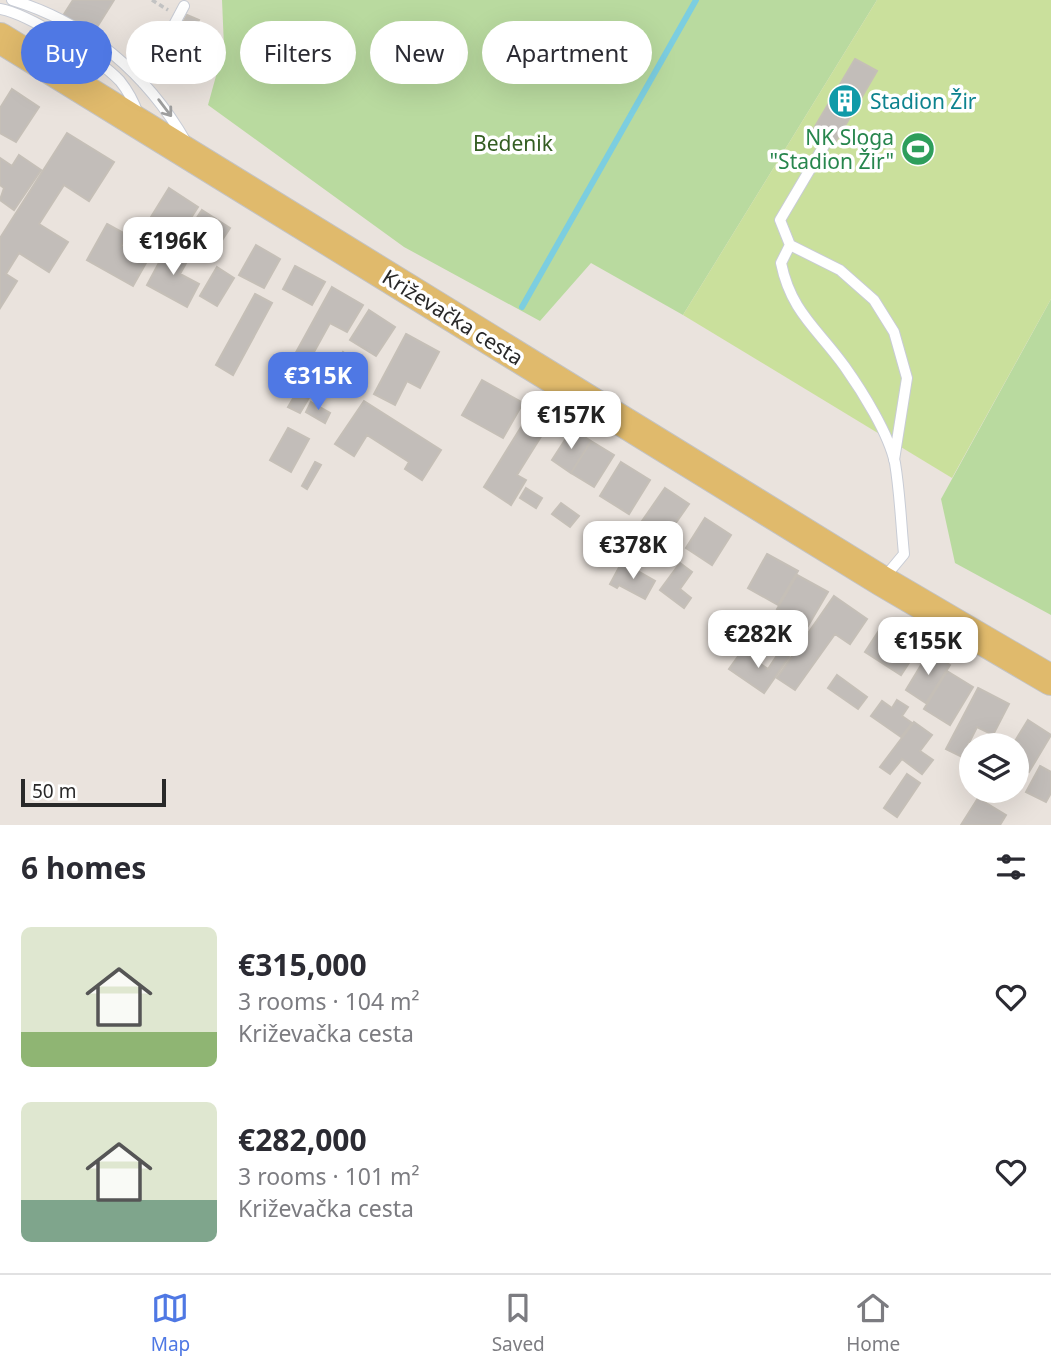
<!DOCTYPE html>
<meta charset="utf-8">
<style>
:root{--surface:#fff;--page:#f7f7f7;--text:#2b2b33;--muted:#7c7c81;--line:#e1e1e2;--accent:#4f78e4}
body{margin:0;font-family:"Noto Sans",sans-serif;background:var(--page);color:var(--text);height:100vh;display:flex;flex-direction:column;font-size:26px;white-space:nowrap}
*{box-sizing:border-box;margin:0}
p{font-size:23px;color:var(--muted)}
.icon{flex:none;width:38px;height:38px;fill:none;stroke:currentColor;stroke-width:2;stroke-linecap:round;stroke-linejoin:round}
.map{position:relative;height:825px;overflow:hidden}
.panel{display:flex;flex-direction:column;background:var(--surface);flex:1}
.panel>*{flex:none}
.guide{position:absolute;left:21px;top:21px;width:700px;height:63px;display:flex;gap:14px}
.controls{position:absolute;left:959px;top:733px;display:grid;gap:14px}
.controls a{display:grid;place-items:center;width:70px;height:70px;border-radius:50%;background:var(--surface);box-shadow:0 7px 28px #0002;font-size:35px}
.scale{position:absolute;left:21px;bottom:18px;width:145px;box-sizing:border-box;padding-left:7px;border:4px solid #292929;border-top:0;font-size:19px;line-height:24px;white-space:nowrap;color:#292929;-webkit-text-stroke:5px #fff;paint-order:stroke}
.price{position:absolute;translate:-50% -60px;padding:0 16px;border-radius:14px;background:#fff;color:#222;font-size:23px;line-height:46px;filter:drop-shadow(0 2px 4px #0008)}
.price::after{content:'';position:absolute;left:50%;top:42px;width:21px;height:16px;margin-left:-10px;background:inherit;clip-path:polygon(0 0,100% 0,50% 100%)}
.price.selected{background:var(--accent);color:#fff}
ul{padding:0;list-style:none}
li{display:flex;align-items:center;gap:21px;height:175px;padding:0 21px}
li span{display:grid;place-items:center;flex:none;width:196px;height:140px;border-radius:10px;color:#555}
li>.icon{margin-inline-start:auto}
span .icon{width:84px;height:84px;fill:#fffc;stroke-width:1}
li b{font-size:30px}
h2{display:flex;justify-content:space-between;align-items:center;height:84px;padding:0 21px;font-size:30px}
.tag{padding:0 24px;border-radius:32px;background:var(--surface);box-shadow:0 7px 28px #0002;font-size:24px;line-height:63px}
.tag.selected{background:var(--accent);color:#fff}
.dock{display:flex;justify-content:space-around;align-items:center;height:98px;border-top:2px solid var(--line);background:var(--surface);font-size:19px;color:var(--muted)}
.dock a{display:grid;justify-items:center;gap:4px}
.dock .selected{color:var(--accent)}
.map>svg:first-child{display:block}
</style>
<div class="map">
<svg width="1051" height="825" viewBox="0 0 1051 825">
<rect width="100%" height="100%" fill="#eae3dd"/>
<path fill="#b9da9f" d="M222 0H877L683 315 591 263 540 321 404 247 208 105 224 47Z
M1051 299V615L955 563 941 499Z"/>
<path fill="#cae09c" d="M877 0H1051V299L952 478 683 315Z"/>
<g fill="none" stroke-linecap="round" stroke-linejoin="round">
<path stroke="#7ccee0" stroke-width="6" d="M522 307 696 0"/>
</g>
<path fill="#c2bdb9" stroke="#c5bfb7" stroke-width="2" d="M73 0H114L84 48 54 30Z
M187 15 199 20 172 70 161 64Z
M157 23 165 28 155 44 148 39Z
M855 59 877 71 835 143 813 130Z
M12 89 39 107 16 142 0 133V108Z
M67 133 114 162 89 201 64 185 39 224 68 242 49 272 19 253 6 274 17 281 0 308V238Z
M19 155 41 170 14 210 0 200 4 188 0 185V158L12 166Z
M169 188 198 207 179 236 151 217Z
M202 210 230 228 211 257 183 239Z
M107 224 127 235 121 246 131 251 135 245 151 254 133 286 87 260Z
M169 244 190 256 180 274 199 284 187 307 147 285Z
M256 245 280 259 264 288 239 275Z
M295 266 325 282 312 305 283 289Z
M217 267 234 278 217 306 200 296Z
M332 287 363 305 347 332 330 323 303 372 289 365Z
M255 294 272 303 233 375 216 365Z
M369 310 395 327 376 356 350 340Z
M406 334 439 352 420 388 407 381 395 405 374 394Z
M343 352 353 359 347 368 336 362Z
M321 357 330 362 319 381 310 375Z
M482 380 523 403 503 438 462 415Z
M298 390 310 396 300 413 288 407Z
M364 401 441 450 422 480 405 469 409 462 367 435 354 456 335 444Z
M311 402 330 413 325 423 306 412Z
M531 411 550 422 517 475 526 480 511 505 484 487Z
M288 428 309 439 291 472 270 460Z
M572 429 591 441 571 473 552 460Z
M591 441 614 455 594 487 571 473Z
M315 462 321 465 307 489 302 486Z
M621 462 650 480 629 514 600 496Z
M526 488 542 498 536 508 520 498Z
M665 488 689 504 661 544 645 533 633 549 626 544Z
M561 503 579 516 570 527 552 514Z
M705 518 731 535 712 565 686 548Z
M767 554 798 571 778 605 748 588Z
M622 562 655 581 645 599 619 585 617 588 610 584Z
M680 563 692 572 680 589 691 598 684 608 660 590Z
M797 575 828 592 808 626 777 609Z
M834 596 867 619 850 644 835 634 795 690 777 678Z
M730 624 742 633 733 645 721 636Z
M882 626 918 649 901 675 865 652Z
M742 651 768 669 780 651 789 657 764 693 729 669Z
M929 652 950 665 926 703 906 690Z
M947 671 973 687 950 725 924 709Z
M837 675 867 697 858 709 828 688Z
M978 688 1009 704 993 735 977 727 962 757 946 749Z
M897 700 908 707 902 716 912 723 901 737 871 716 882 701 892 708Z
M1028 720 1051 735 1029 772 1017 765V746H1012Z
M914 722 932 735 920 751 933 760 922 774 902 759 890 774 880 767Z
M1040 766 1051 772V793L1046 802 1026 792Z
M907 774 920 783 897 817 884 808Z
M978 798 1006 815 1000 825H961Z"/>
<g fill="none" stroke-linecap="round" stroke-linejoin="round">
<g stroke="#c8ccd5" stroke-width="12">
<path id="lane" d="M12 0C88 23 147 74 186 142
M0 9C29 14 99 59 120 81 128 91 134 102 138 114
M143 83 184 6
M790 245 780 220 825 144
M884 578 904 554C901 524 900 493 895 463 889 434 862 391 845 367 818 329 791 312 781 263L790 245 840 270 874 300 894 332 907 378 894 460"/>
</g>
<g stroke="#c3c3c3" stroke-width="32">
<path id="primary" d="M0 38 882 581 1051 680"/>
</g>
<path stroke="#c3c3c3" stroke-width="3.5" stroke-dasharray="5 3.5" stroke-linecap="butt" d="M152 0 168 10"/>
<use href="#lane" stroke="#fff" stroke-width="10"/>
<use href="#primary" stroke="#e0ba6c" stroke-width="30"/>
</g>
<defs><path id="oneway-shaft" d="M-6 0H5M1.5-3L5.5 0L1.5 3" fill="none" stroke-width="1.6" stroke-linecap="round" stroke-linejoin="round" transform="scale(1.75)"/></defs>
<use stroke="#9f9f9f" href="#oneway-shaft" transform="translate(165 108) rotate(53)"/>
<defs>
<g id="building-disc" transform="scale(1.75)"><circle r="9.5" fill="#0f9aa8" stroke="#fff"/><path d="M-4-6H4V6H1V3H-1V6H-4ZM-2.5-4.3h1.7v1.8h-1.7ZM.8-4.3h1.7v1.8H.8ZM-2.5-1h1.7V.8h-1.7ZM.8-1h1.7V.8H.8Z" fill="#fff"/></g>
<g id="stadium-disc" transform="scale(1.75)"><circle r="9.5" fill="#2e9e5b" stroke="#fff"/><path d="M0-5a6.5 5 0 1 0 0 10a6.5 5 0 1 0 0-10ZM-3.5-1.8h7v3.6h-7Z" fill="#fff"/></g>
</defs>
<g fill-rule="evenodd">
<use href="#building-disc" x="845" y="101"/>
<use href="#stadium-disc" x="918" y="149"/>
</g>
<g text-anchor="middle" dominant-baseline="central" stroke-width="7" stroke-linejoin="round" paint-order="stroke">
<g font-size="21" fill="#0d838f" stroke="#fff" text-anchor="start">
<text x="870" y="101">Stadion Žir</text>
</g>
<g font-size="21" fill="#27864d" stroke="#fff" text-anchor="end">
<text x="894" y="137">NK Sloga<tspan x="894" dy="24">"Stadion Žir"</tspan></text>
</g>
<g font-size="21" fill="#345e22" stroke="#fff">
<text x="513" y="143">Bedenik</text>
</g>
<g font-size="21" fill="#292929" stroke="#fff">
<text transform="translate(453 317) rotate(32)">Križevačka cesta</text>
</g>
</g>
</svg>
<div class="controls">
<a><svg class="icon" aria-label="layers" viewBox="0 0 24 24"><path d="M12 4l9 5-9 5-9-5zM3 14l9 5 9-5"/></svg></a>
</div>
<div class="scale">50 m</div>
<b class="price" style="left:173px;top:277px">€196K</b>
<b class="price selected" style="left:318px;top:412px">€315K</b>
<b class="price" style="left:571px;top:451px">€157K</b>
<b class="price" style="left:633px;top:581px">€378K</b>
<b class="price" style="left:758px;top:670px">€282K</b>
<b class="price" style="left:928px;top:677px">€155K</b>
<div class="guide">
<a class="tag selected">Buy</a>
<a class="tag">Rent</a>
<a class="tag">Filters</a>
<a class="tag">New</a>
<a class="tag">Apartment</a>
</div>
</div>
<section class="panel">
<h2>6 homes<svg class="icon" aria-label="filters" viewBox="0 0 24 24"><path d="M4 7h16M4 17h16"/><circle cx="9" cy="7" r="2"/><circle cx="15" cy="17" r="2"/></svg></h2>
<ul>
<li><span style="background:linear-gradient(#dfe7d0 75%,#8fb573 0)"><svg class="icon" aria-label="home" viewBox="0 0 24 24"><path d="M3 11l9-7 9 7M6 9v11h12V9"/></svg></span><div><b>€315,000</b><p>3 rooms · 104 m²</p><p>Križevačka cesta</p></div><svg class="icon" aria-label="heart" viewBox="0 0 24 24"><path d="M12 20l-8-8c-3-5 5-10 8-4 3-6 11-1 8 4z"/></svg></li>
<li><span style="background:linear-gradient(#dfe7d0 70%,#7fa58c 0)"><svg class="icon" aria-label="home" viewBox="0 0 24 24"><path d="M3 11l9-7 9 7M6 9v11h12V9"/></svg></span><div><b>€282,000</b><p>3 rooms · 101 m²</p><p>Križevačka cesta</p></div><svg class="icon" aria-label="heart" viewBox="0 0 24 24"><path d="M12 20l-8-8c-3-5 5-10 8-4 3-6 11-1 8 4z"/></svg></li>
</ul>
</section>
<nav class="dock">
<a class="selected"><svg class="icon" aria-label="map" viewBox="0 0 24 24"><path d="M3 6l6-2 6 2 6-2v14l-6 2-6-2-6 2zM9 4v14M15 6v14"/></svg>Map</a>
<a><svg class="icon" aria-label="saved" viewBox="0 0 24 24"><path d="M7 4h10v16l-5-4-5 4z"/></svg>Saved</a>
<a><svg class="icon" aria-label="home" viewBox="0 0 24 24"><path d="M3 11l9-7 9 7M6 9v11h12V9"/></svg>Home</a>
</nav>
